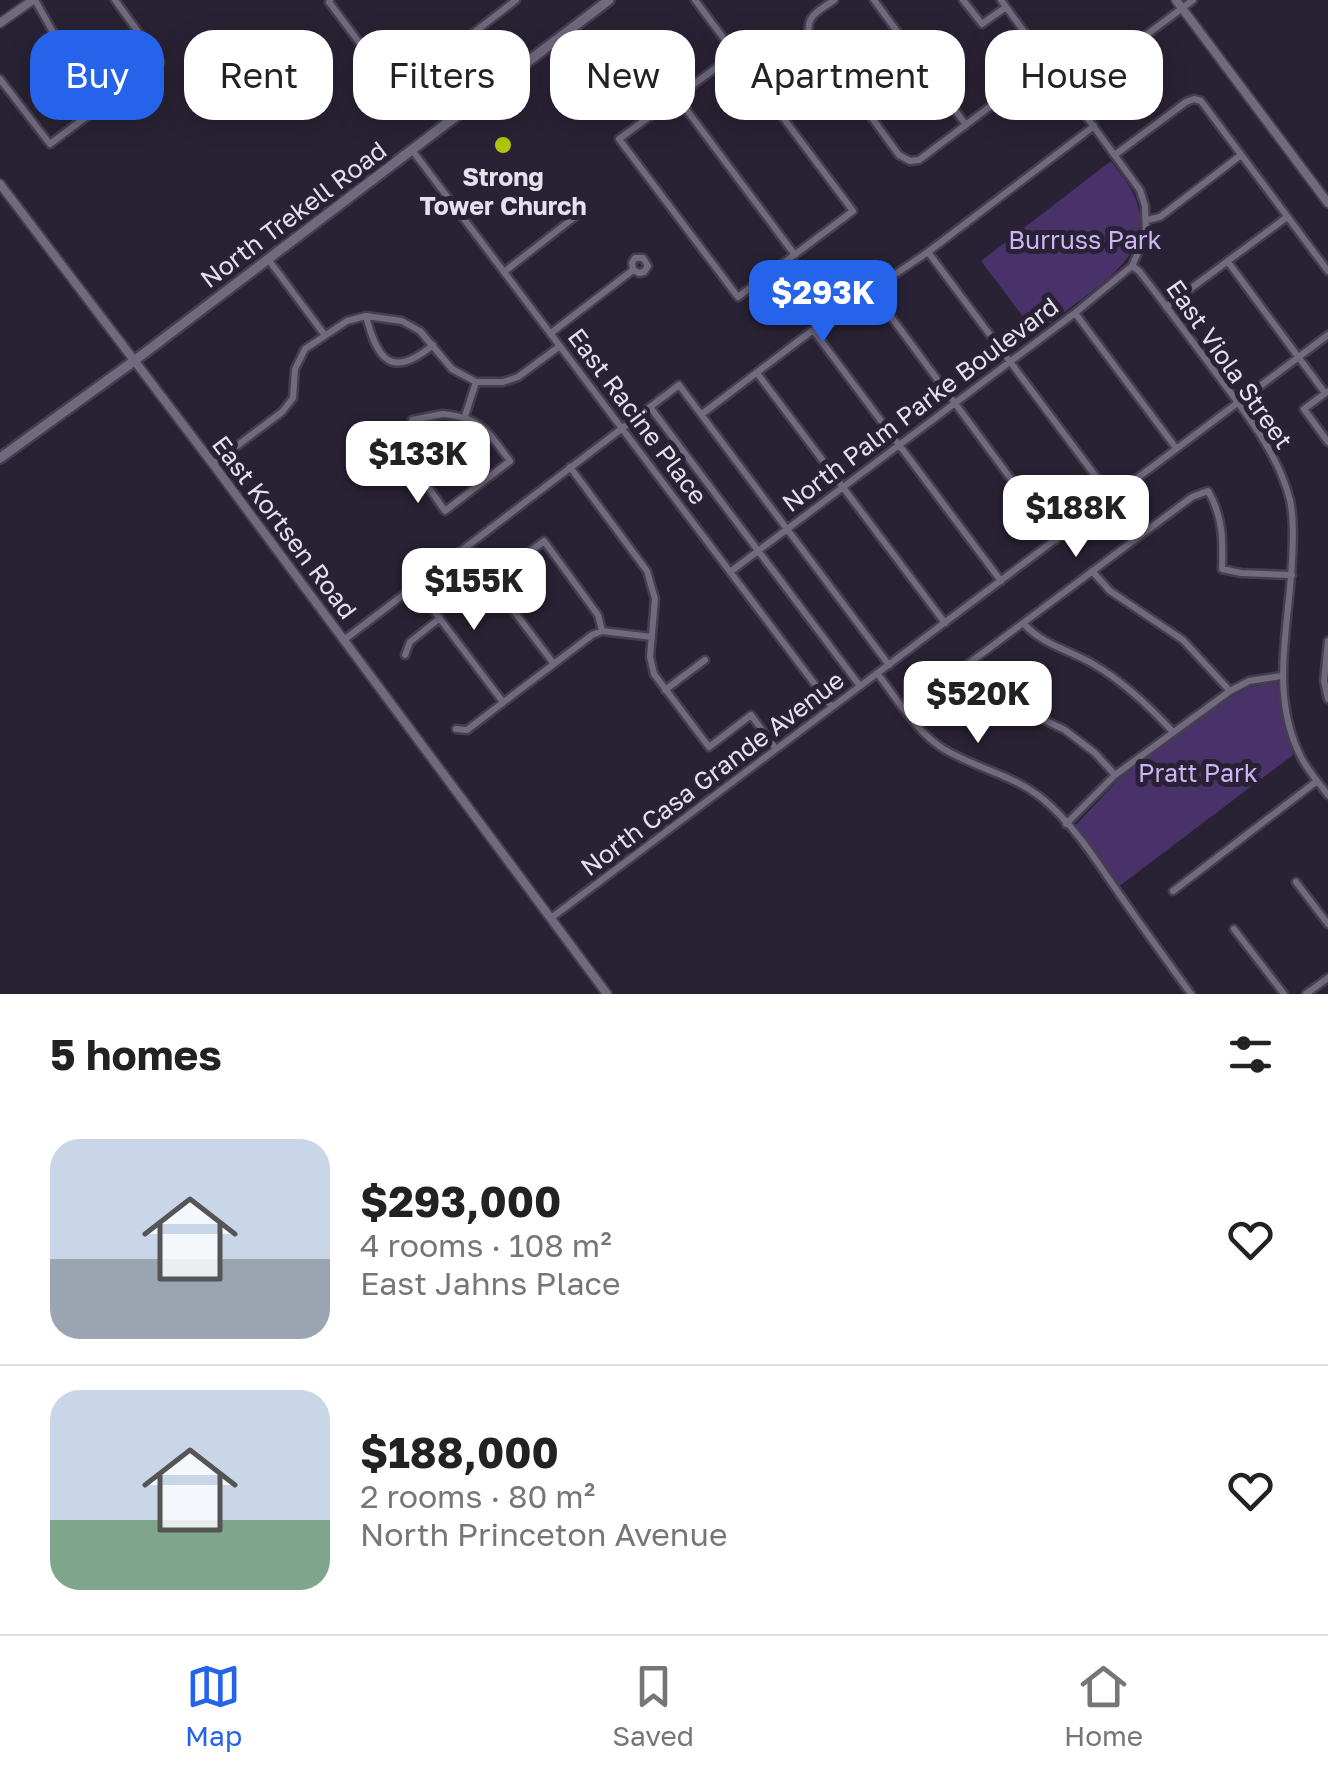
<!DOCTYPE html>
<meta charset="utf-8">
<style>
:root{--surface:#fff;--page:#f6f6f6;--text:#222;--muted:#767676;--line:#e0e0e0;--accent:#2563eb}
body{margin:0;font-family:"Golos Text",sans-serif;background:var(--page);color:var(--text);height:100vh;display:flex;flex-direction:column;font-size:38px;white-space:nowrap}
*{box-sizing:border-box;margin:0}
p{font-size:32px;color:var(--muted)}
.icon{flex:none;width:55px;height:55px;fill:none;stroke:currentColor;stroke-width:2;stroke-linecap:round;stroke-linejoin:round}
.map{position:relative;height:994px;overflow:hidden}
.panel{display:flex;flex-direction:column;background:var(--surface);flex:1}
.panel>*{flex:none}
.banner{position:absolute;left:30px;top:30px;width:1270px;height:90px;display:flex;gap:20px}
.price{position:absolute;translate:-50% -85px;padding:0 22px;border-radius:20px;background:#fff;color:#222;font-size:32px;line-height:65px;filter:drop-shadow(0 2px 5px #0008)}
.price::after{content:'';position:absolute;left:50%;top:60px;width:30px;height:22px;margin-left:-15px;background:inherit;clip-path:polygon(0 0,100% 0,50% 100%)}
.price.current{background:var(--accent);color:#fff}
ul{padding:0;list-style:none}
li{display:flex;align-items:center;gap:30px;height:250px;padding:0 50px}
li+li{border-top:2px solid var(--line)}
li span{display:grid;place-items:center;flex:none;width:280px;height:200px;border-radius:30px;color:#555}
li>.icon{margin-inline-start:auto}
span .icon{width:120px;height:120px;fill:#fffc;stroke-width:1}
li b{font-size:42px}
h2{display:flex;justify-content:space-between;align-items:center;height:120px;padding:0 50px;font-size:42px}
.tag{padding:0 35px;border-radius:30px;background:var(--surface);box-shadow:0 5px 25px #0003;font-size:35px;line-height:90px}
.tag.current{background:var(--accent);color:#fff}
.dock{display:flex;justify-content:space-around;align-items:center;height:140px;border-top:2px solid var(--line);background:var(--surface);font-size:28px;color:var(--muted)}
.dock a{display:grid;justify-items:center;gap:5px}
.dock .current{color:var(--accent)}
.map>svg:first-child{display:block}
</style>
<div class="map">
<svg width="1328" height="994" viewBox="0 0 1328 994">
<rect width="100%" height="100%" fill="#292234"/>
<path fill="#493269" d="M1111 161C1119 172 1128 182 1133 193 1156 241 1120 270 1086 296 1069 309 1053 321 1036 334L981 261Z
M1277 682 1293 755 1118 887 1073 828 1120 778 1213 707 1249 687Z"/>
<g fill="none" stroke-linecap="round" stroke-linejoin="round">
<g stroke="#443e4d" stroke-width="11">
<path id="minor" d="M35 0 62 48 105 103
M330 0 329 2 394 89H401L516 0
M695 0 853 211 738 297 619 139 735 54
M834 0C822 9 806 15 809 32L899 155 910 161 919 160 1048 63
M874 0 966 125
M963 0 982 24 1006 7
M0 79 50 144 160 62 115 0
M1070 92 1193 0
M677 97 795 255
M412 150 832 707
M1116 154 1186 102 1194 99 1201 101 1328 271
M1147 220 1160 217 1241 155
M928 252 1112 498C1126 504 1137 521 1139 535L1132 532 1113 504V499
M268 259 324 334
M1228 262 1325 393
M1132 266 1139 271C1164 303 1188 336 1213 369 1243 410 1277 450 1290 500 1294 520 1293 541 1292 561 1289 628 1269 694 1301 757 1308 771 1319 783 1328 795
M504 272 581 212
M872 291 1056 540
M1166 307 1287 217
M1075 313 1176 448
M366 316C377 359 391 380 433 345
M813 330 1001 581
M551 333 633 270 632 263 635 258H643L648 266 644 272 639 273 633 270
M757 373 945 623
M1327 392 1304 409 1328 442
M650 407 860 686
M443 414C483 418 487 431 510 461L445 511 419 474 412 420Z
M702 414 813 330 928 252 1094 126
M465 416 476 382
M213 464 282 412 293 398 295 369 305 349 347 321 366 316 402 321 420 331 452 369 476 382H503L518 377 560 346
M570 467 647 571 655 599 650 657 654 674 709 747 751 715 776 749
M1092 571 1110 591 1183 640 1230 691
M730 572 1075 313 1132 266 1146 235 1145 206 1140 190 1001 0
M415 586 503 702
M1024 624C1043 645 1069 650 1093 664 1123 681 1149 706 1173 732
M344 640 679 385 889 665
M1328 641 1324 681 1328 699
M405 655 410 642 440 618
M554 664 491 581 544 541 598 615 602 631
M877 673C897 699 915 730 942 748 974 768 1015 775 1044 800 1075 826 1097 862 1120 895 1143 928 1167 961 1191 994
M665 690 705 660
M456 729 467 730 592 635 602 631 652 637
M1115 775 1095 753 1065 730 969 684 964 674V667L1192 497 1208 491C1223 516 1223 540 1222 569L1241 573 1292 575
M1066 824 1115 775 1230 691 1249 681 1281 676
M1296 882 1328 924
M1173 891 1317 781
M551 918 1328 335
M1234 929 1284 994
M1306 994 1328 978"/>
</g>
<g stroke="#443e4d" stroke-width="12">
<path id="tertiary" d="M1176 0 1328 203
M0 23 33 0
M0 184 213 464 607 994"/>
</g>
<g stroke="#443e4d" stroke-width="14">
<path id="secondary" d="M0 458 134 361 609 0"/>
</g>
<use href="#minor" stroke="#716a7f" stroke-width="6"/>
<use href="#tertiary" stroke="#716a7f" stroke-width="8"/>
<use href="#secondary" stroke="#716a7f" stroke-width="9"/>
</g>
<circle fill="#aec50a" stroke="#292234" stroke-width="4" cx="503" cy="145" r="10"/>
<g text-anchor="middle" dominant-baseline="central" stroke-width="10" stroke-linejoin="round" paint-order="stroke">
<g font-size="25" font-weight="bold" fill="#e4e0ec" stroke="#292234">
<text x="503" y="176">Strong<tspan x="503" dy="29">Tower Church</tspan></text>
</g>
<g font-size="25" fill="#e4e0ec" stroke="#292234">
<text transform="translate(293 214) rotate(-37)">North Trekell Road</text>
<text transform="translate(1230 364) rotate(55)">East Viola Street</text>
<text transform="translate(920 404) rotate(-37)">North Palm Parke Boulevard</text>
<text transform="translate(638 416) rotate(53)">East Racine Place</text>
<text transform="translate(285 527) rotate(53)">East Kortsen Road</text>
<text transform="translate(712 773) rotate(-37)">North Casa Grande Avenue</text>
</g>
<g font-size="25" fill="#ccb4f6" stroke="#292234">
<text x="1085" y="239">Burruss Park</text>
<text x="1198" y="772">Pratt Park</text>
</g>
</g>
</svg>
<b class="price current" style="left:823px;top:345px">$293K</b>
<b class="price" style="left:418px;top:506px">$133K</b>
<b class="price" style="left:1076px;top:560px">$188K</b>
<b class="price" style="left:474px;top:633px">$155K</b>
<b class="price" style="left:978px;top:746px">$520K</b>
<div class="banner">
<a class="tag current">Buy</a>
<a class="tag">Rent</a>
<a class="tag">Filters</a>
<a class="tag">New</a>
<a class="tag">Apartment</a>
<a class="tag">House</a>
</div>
</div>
<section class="panel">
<h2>5 homes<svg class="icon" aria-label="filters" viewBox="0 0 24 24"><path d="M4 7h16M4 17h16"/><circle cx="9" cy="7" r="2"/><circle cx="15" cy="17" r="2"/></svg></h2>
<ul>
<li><span style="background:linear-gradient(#c9d6e8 60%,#9aa5b1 0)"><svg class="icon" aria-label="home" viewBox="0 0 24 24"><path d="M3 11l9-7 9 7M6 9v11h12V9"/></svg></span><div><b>$293,000</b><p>4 rooms · 108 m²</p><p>East Jahns Place</p></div><svg class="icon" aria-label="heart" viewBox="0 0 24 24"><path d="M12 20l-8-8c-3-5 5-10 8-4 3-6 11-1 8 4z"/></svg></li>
<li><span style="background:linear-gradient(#c9d6e8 65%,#7fa58c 0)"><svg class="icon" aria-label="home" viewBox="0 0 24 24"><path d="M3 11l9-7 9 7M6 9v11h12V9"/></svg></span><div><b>$188,000</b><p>2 rooms · 80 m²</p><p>North Princeton Avenue</p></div><svg class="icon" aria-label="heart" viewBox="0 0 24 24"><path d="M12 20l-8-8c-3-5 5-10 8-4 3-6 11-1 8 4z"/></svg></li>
</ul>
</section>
<nav class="dock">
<a class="current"><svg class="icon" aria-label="map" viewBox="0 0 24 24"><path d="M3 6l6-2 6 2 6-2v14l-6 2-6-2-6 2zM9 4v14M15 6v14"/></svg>Map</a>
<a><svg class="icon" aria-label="saved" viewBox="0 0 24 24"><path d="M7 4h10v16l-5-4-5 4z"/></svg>Saved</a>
<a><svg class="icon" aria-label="home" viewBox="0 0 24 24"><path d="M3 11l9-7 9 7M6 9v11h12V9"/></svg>Home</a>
</nav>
